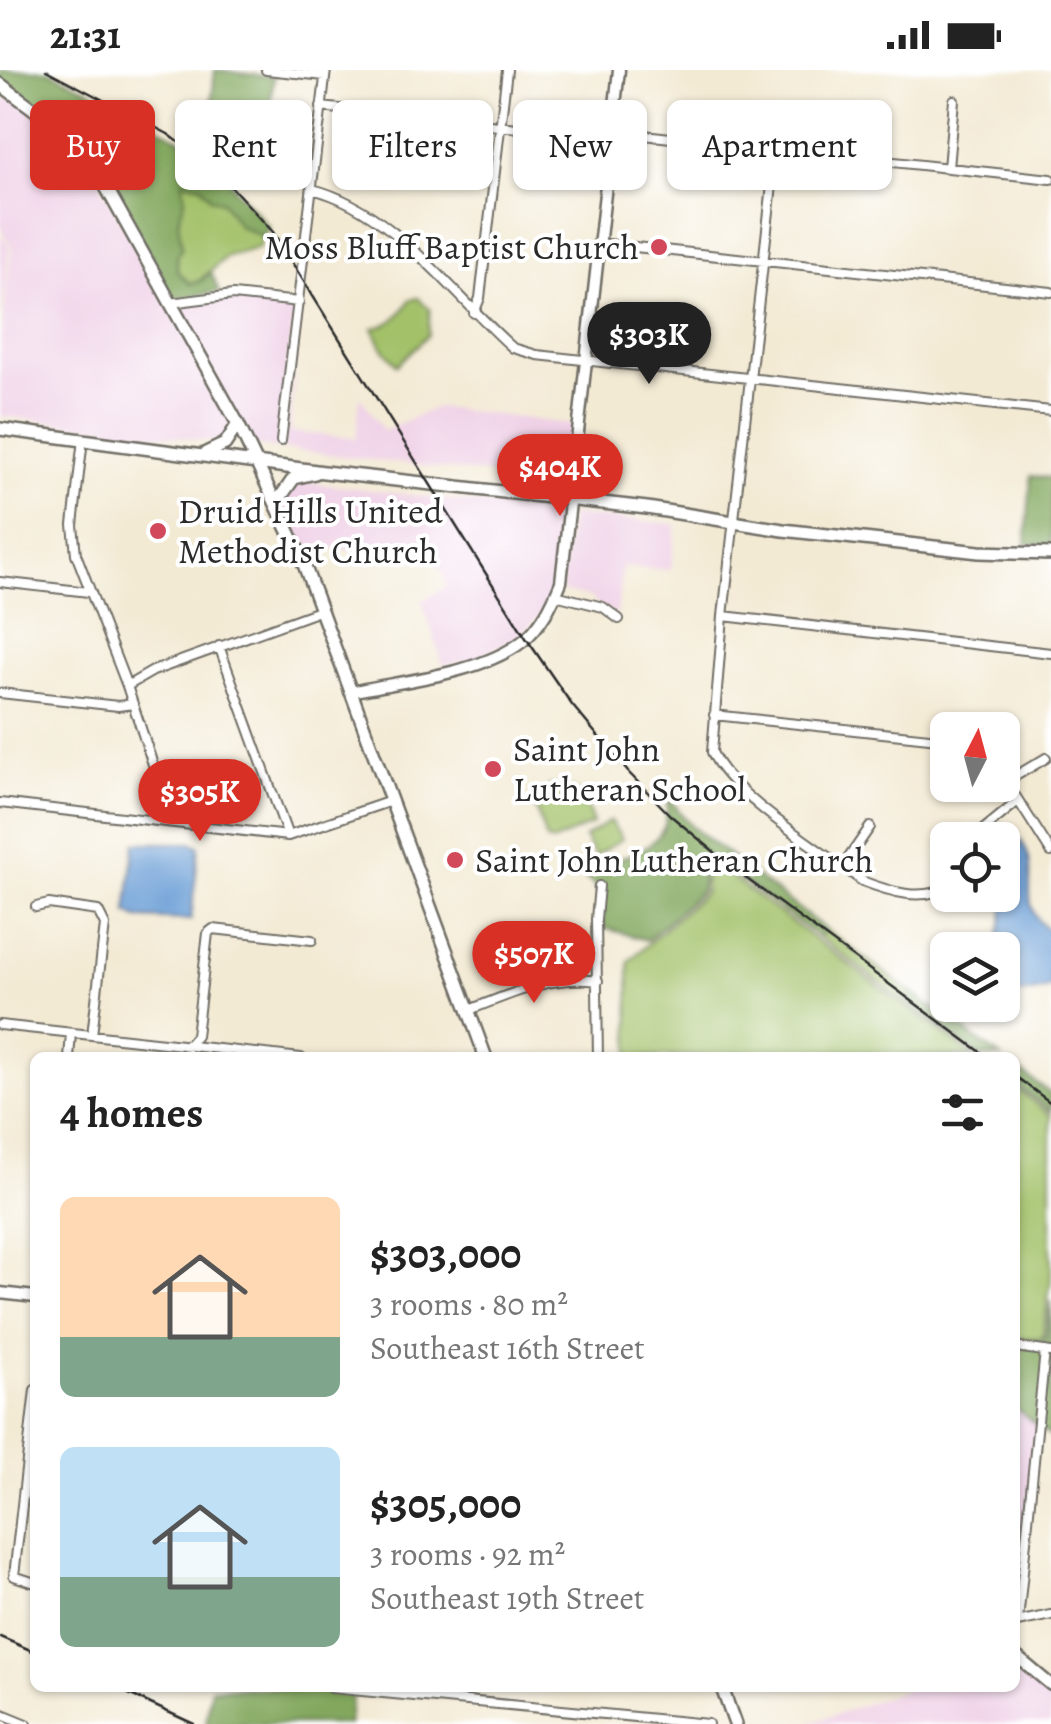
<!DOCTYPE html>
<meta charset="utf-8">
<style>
:root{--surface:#fff;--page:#f2f2f2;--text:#222;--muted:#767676;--accent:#d93025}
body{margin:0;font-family:Alegreya,serif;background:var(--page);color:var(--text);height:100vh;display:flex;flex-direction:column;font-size:38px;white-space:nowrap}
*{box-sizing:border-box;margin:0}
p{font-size:32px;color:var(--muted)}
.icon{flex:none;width:55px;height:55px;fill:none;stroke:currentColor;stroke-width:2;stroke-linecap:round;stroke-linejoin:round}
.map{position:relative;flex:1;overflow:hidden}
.side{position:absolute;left:30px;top:982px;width:990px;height:640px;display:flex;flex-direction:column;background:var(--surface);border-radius:15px;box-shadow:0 2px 8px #0004}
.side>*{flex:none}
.banner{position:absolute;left:30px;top:30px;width:992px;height:90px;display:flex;gap:20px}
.needle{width:65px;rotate:6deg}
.tools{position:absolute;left:930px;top:642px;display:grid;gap:20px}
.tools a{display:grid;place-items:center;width:90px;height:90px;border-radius:15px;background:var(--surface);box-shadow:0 2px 8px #0004;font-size:50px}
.price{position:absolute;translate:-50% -85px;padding:0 22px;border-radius:35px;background:var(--accent);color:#fff;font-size:32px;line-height:65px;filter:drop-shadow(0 2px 5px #0008)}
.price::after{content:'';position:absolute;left:50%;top:60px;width:30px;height:22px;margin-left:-15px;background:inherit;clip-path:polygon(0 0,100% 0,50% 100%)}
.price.active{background:#222;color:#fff}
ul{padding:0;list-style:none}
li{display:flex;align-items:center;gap:30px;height:250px;padding:0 30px}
li span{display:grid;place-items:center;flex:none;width:280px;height:200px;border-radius:15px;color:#555}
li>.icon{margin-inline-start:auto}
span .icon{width:120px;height:120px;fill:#fffc;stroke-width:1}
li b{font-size:42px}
h2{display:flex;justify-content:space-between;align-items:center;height:120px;padding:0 30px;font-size:42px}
.chip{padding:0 35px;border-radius:15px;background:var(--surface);box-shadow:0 2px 8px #0004;font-size:35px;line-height:90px}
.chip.active{background:var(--accent);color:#fff}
.status{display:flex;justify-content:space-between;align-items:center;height:70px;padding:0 50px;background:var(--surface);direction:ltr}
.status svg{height:28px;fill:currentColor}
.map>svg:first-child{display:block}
</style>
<div class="status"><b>21:31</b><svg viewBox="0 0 49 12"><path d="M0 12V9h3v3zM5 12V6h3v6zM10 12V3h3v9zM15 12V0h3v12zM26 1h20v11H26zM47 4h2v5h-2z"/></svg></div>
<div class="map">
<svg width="1051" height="1654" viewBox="0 0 1051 1654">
<rect width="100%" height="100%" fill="#fff"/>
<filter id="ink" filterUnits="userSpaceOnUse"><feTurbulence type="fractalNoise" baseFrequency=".01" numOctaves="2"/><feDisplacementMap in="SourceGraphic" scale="20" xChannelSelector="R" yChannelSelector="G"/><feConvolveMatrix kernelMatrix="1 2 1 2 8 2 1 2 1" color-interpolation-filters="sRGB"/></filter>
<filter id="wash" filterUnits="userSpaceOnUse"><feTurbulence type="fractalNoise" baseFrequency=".0048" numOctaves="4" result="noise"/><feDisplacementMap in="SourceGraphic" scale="40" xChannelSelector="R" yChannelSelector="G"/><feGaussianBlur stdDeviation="2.25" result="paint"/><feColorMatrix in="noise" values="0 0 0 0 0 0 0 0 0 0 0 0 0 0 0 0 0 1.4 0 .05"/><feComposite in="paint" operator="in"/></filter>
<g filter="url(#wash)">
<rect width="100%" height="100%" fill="#f3ead4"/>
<path fill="#efd0e6" d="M10 25 54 59 98 111 234 354 222 372 0 346V269L12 177 0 158V50L5 30Z
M0 164 10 176 0 247Z
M233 229 295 235 278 374H284L298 269 290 362 356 368 360 326 384 361 437 337 575 355 568 414 252 375 176 236Z
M298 411 564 444 557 511 546 538 515 571 513 568 471 590 443 595 422 531 447 516 436 488 300 475 281 432Z
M571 445 676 454 671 500 622 497 617 544 602 539 591 528 561 521Z
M1015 1338 1037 1354 1015 1550Z
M1015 1596 1051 1626V1654H808L911 1618H1015Z"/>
<path fill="#a3c169" stroke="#67764a" stroke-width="2.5" d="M186 109 201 115 211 127 223 132 239 156 262 166 259 178 227 186 199 211 190 214 177 201 178 151 185 130 182 111Z
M418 228 430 239 428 265 397 295 382 277 373 258C391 256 401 245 410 230Z
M550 716C582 720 583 725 593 754L552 772 546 770 533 729Z
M610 751 622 769 595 786 584 768Z
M704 787 974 987H630L629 891 705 822Z
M825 859 911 922 909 935 820 868Z
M1015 1018 1051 1045V1209L1042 1268H1015Z"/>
<path fill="#82a75d" stroke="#566944" stroke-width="2.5" d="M0 0H48L124 37 206 84 215 0 274 7 263 95 231 99V114L270 158 262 166 239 156 223 132 211 128 201 115 183 111 185 130 178 150 182 178 177 187V201L190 214 200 211 211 202 219 222 174 229 104 106 0 9Z
M1031 406 1051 408V475L1026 474Z
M668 727 692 757 825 859 820 868 706 784 701 787 702 820 647 870 604 858 599 820 575 798C603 793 647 787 663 759 668 751 667 737 668 727Z
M911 922 1001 987H980L909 935Z
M1015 997 1051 1024V1041L1015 1014Z
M1051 1230V1367L1015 1338V1272L1045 1268Z
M211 1618H353L349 1654H206Z"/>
<path fill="#6a9ed6" stroke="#4a6480" stroke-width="2.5" d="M1010 769 1020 770C1045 801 1011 834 1051 862V917C1035 922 1018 927 1003 917L1002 880H993C1011 846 1002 812 1002 776Z
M135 773H192L199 776 191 850 137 848 127 842Z"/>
</g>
<g filter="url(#ink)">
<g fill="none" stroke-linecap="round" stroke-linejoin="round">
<g stroke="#716e66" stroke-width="12">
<path id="minor" d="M266 0 325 6
M321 37 611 68 625 63 1051 109
M776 80 723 546 712 682C731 726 821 780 862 811 888 821 923 833 948 816
M948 98 954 30
M312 119C393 139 452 224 513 278L537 285 1051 341
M598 173 1051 222
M170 233 233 225 299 232
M474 243 480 228 507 0
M83 369 73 455 76 484 127 616 172 752
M281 371 326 0
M0 512 89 522
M555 525 603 537 619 549
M723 546 1051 583
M219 576 288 766
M127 616 153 601 319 541
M0 623 118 636 133 634
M714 645 948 670
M1002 705 1051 782
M1007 711 1046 688
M0 733 288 766 391 731
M978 770 984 759 1018 731
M843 796 870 757
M36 837 49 834 98 841 105 855 92 965
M469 940C514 923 549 905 598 911
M0 955 301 988
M69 988 71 963
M186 988 188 975 196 966 208 863 213 859 312 870
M598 988 596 849 599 816
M1015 1277 1051 1282
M35 1320 14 1506 35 1513
M1018 1551 1045 1281
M1017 1552 1051 1545
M331 1618 708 1654
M0 1643 27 1654"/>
</g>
<g stroke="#716e66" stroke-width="15">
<path id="tertiary" d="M350 622C401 611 482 604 523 571 542 555 552 534 561 512L619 0
M0 1223 35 1227
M1015 1585 1051 1615"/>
</g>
<g stroke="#716e66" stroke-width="16">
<path id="secondary" d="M0 14 57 56 101 108 238 354 302 489 486 988
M0 359 324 402 647 438 783 460 979 482 1051 484
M206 383 225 374 238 354
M277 432 294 408 315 403
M722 1618 735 1654"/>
</g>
<use href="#minor" stroke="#fff" stroke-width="8"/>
<use href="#tertiary" stroke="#fff" stroke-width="10"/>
<use href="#secondary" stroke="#fff" stroke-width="11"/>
<path stroke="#2b2b2b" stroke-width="2.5" d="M46 0 168 64 215 99 273 162 526 568 572 635 628 702 670 745 747 809 989 988
M1015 1006 1051 1033
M0 1567 35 1582
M116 1618 194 1654"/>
</g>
</g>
<g fill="#d1495b" stroke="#fff" stroke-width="4">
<circle cx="659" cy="177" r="10"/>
<circle cx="158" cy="461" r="10"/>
<circle cx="493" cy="699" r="10"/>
<circle cx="455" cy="790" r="10"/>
</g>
<g text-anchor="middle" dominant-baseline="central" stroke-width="8" stroke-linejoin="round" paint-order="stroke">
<g font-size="35" fill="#2b2b2b" stroke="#fff" text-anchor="start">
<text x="639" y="177" text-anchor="end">Moss Bluff Baptist Church</text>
<text x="178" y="441">Druid Hills United<tspan x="178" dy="40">Methodist Church</tspan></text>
<text x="513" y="679">Saint John<tspan x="513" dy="40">Lutheran School</tspan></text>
<text x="475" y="790">Saint John Lutheran Church</text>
</g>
</g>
</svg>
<div class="tools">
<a><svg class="needle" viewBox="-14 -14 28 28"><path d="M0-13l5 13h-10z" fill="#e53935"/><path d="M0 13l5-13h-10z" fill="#767676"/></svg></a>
<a><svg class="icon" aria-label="locate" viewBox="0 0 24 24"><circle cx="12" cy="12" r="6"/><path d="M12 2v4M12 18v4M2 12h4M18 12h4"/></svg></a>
<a><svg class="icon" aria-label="layers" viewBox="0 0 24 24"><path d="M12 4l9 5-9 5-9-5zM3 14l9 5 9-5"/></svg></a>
</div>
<b class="price active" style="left:649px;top:317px">$303K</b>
<b class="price" style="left:560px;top:449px">$404K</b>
<b class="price" style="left:200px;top:774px">$305K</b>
<b class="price" style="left:534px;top:936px">$507K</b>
<div class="banner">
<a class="chip active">Buy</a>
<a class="chip">Rent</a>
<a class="chip">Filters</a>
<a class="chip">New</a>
<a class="chip">Apartment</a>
</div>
<section class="side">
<h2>4 homes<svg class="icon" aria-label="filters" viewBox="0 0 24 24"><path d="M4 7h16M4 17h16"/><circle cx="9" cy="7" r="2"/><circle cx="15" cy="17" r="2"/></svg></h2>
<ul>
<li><span style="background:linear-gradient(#ffd9b3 70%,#7fa58c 0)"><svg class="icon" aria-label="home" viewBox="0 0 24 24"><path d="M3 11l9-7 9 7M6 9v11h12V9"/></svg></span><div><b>$303,000</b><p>3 rooms · 80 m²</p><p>Southeast 16th Street</p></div></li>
<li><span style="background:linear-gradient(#bfe0f5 65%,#7fa58c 0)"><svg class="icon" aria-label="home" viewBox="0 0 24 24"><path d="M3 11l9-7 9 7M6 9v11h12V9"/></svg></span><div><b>$305,000</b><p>3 rooms · 92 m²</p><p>Southeast 19th Street</p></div></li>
</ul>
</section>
</div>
